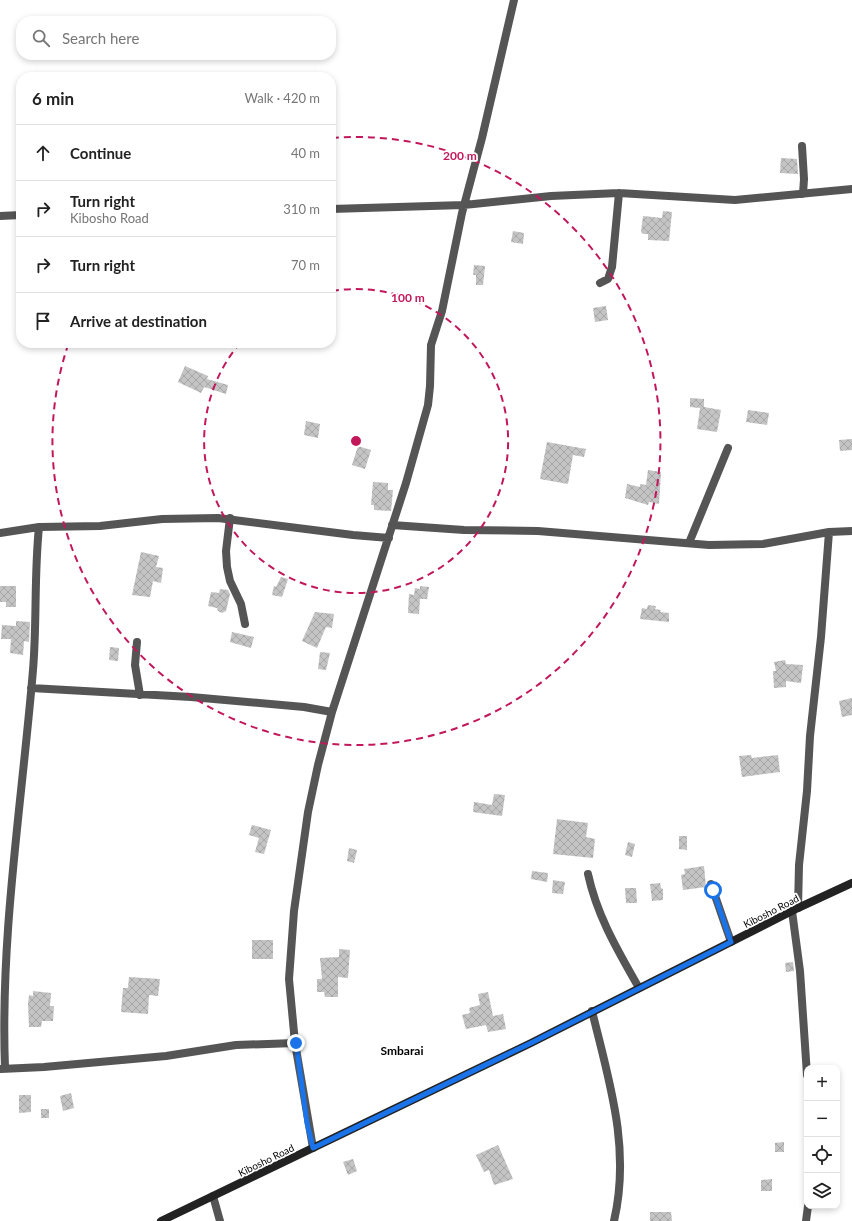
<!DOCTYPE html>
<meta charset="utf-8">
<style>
:root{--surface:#fff;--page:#f6f6f6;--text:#222;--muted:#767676;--line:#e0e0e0}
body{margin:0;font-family:Lato,sans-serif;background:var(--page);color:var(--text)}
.controls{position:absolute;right:12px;bottom:12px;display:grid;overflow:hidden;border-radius:8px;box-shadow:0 2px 6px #0003}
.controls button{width:36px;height:36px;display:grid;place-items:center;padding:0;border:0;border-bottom:1px solid var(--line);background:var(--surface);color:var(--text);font:20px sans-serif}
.stop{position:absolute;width:12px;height:12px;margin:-9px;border:3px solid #1a73e8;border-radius:50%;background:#fff}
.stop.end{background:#1a73e8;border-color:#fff;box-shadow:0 1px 4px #0008}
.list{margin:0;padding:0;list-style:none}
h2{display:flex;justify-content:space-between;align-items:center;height:52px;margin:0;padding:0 16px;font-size:17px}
h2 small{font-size:13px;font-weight:400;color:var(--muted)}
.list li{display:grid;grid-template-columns:26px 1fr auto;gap:12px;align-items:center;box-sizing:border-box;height:56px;padding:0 16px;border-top:1px solid var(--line)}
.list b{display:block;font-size:15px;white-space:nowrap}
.list p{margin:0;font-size:13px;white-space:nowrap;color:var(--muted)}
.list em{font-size:13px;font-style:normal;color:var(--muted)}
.icon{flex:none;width:22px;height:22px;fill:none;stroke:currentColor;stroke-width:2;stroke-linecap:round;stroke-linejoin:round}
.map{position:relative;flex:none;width:852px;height:1221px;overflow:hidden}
.search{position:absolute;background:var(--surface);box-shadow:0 2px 6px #0003;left:16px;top:16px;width:320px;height:44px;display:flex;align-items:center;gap:10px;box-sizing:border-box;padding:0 14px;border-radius:16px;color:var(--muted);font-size:15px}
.panel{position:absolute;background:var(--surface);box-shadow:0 2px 6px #0003;left:16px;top:72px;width:320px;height:276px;border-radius:16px}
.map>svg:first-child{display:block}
</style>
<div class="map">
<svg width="852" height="1221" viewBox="0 0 852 1221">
<defs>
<pattern id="building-cross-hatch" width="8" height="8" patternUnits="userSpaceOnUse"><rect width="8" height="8" fill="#c4c4c4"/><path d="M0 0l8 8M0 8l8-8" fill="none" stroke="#a7a7a7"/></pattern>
</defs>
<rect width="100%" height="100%" fill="#fff"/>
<path fill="url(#building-cross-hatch)" d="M781 158 797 159 798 174 780 173Z
M663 211 672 212 669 241 648 240V234H643L641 232 643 216 662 218Z
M513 231 524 233 523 244 511 242Z
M474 265 485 266 483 285H476V275H473Z
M606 306 608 320 595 322 593 308Z
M185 366 208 376 207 379 228 385 226 394 204 387 201 393 178 382Z
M690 398 704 399V407L721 410 717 432 697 429 700 408 690 407Z
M748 410 769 413 767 425 746 422Z
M306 421 320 424 318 438 304 435Z
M852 439V450L840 451 839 440Z
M547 442 586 449 584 457 573 455 568 484 540 479Z
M358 446 371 450 365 469 352 465Z
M648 470 661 472 659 504 649 502 648 505 625 498 627 484 640 487V484L646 485Z
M373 482 388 483V490H393L391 511 374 510V505H371Z
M141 552 159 556 156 567 163 568 161 583 153 581 150 597 132 595Z
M281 577 288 579 282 597 272 595 274 586 276 587Z
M0 586H16V607H6V602H0Z
M420 586 429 587 427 599H420L419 614 408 613 409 594 414 595 415 588 420 589Z
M220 589 228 590 230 594 226 611 222 613 218 611 217 608 208 606 211 592 219 593Z
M648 605 656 606 655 609 661 610 660 612 669 613V622L640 619 642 608 647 609Z
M315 612 334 614 332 628 326 627 317 648 302 641Z
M16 621 30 622 29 642 24 641 23 655 10 653 11 639H1L2 625 16 626Z
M232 632 254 637 251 648 230 642Z
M110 647 119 648 118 661 109 660Z
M320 652 330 653 326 670 318 669Z
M785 660 786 664 803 665 801 683 786 681V687L774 688 773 671H776L774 662Z
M852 698V715L842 717 839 701Z
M751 755 752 758 778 755 780 772 742 777 739 756Z
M494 794 505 795 502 816 473 812 474 802 492 805Z
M557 819 588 823 586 837 595 839 593 858 553 854Z
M252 825 271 830 264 854 255 852 259 838 249 835Z
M679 836H687V850L679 849Z
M628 842 635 844 632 857 625 855Z
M349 848 357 850 354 863 347 861Z
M704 866 706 887 683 890 681 875 685 874 684 869Z
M532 871 548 873 547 882 531 879Z
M553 880 565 882 563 894 552 893Z
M660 883 661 888 663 889V900L652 901 650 884Z
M625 888H636L637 903H626Z
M252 940H273V959H252Z
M339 949 350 950 348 978 338 977V997H325L324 992H317V979H322L320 958 339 957Z
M793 962 794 971 786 972 785 963Z
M129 977 160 979 158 996 149 995 148 1014 121 1012 123 988H128Z
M33 991 51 993 50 1006H54L53 1021H42L41 1027H29L28 1004 29 995 33 996Z
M488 992 493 1016 503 1014 506 1029 488 1032 486 1025 466 1029 462 1015 470 1013 469 1008 480 1005 478 994Z
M71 1093 74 1108 63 1111 60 1096Z
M19 1095H31V1112L19 1113Z
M41 1109H49V1118H41Z
M784 1142V1152H775V1143Z
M498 1145 513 1179 494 1185 489 1170 484 1172 476 1155Z
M353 1159 357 1171 348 1175 343 1162Z
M772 1179V1191H761V1180Z
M650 1212H671L672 1221H650Z"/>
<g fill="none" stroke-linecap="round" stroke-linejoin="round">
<path stroke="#555" stroke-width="8" d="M802 146 804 179 803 194
M331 209 464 205 551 196 619 193 735 200 852 189
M0 216 21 215
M600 283 608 279 612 267 619 193
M230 518 226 551 227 567 230 581 241 604 245 624
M392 525 464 530 538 531 709 545 763 544 829 532 852 531
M0 533 39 527 100 526 162 519 218 518 353 535 389 538
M689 543 728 448
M137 642 135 665 140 695
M31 688 191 697 304 707 332 712
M588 874C597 916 618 951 639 988
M711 884 731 942
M798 908 799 865 807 791 810 736 821 637 829 532
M792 911 800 971 807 1075
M592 1011C609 1081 631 1148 614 1221
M5 1068C0 935 22 802 33 670 37 622 34 575 39 527
M1 1069 44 1067 166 1056 236 1045 295 1043
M313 1148 295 1043 289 979 294 911 308 812 318 765 332 712 406 483 428 405 430 386 431 345 442 311 462 213 482 138 514 0
M213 1196 220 1221
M806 1221 808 1206"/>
<path stroke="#222" stroke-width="8" d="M161 1221 531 1043 798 908 852 883"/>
</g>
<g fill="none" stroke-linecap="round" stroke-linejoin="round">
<path stroke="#1a73e8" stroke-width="5" d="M296 1043 307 1123 313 1148 531 1043 731 942 713 890"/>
</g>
<g fill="none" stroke="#c2185b" stroke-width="2" stroke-dasharray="7 5">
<path d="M332 291A152 152 0 1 1 240 343"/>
<path d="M332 138A304 304 0 1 1 68 345"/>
</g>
<g text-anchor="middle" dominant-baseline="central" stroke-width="3.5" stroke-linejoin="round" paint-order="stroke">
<g font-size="10" fill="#000" stroke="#fff">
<text transform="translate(771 911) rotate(-27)">Kibosho Road</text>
<text transform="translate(266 1160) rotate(-26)">Kibosho Road</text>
</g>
<g font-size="12" font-weight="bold" fill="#000" stroke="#fff">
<text x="402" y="1050">Smbarai</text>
</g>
</g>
<circle cx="356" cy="441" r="6" fill="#c2185b" stroke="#fff" stroke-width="2"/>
<g font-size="12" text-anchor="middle" font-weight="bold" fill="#c2185b" stroke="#fff" stroke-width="3.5" stroke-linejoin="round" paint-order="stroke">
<text x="460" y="160">200 m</text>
<text x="408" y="302">100 m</text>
</g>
</svg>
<div class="controls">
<button>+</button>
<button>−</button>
<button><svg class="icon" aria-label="locate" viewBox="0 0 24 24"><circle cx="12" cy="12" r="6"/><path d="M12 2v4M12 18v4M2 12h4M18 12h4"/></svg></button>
<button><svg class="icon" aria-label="layers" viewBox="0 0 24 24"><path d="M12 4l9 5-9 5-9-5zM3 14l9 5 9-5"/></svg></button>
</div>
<div class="stop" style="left:713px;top:890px"></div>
<div class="stop end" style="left:296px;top:1043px"></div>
<div class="search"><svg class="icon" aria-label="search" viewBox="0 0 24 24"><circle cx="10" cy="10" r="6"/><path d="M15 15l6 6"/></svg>Search here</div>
<section class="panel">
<h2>6 min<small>Walk · 420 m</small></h2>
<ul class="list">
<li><svg class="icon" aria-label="ahead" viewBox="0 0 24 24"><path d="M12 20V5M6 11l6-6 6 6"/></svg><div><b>Continue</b></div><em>40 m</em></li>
<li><svg class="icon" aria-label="right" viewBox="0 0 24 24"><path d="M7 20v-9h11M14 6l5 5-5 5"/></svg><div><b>Turn right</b><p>Kibosho Road</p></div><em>310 m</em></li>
<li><svg class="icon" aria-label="right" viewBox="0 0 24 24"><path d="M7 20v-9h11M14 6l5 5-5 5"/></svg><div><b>Turn right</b></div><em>70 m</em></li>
<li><svg class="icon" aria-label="arrive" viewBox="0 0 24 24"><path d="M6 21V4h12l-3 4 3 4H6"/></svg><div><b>Arrive at destination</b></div></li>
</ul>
</section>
</div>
